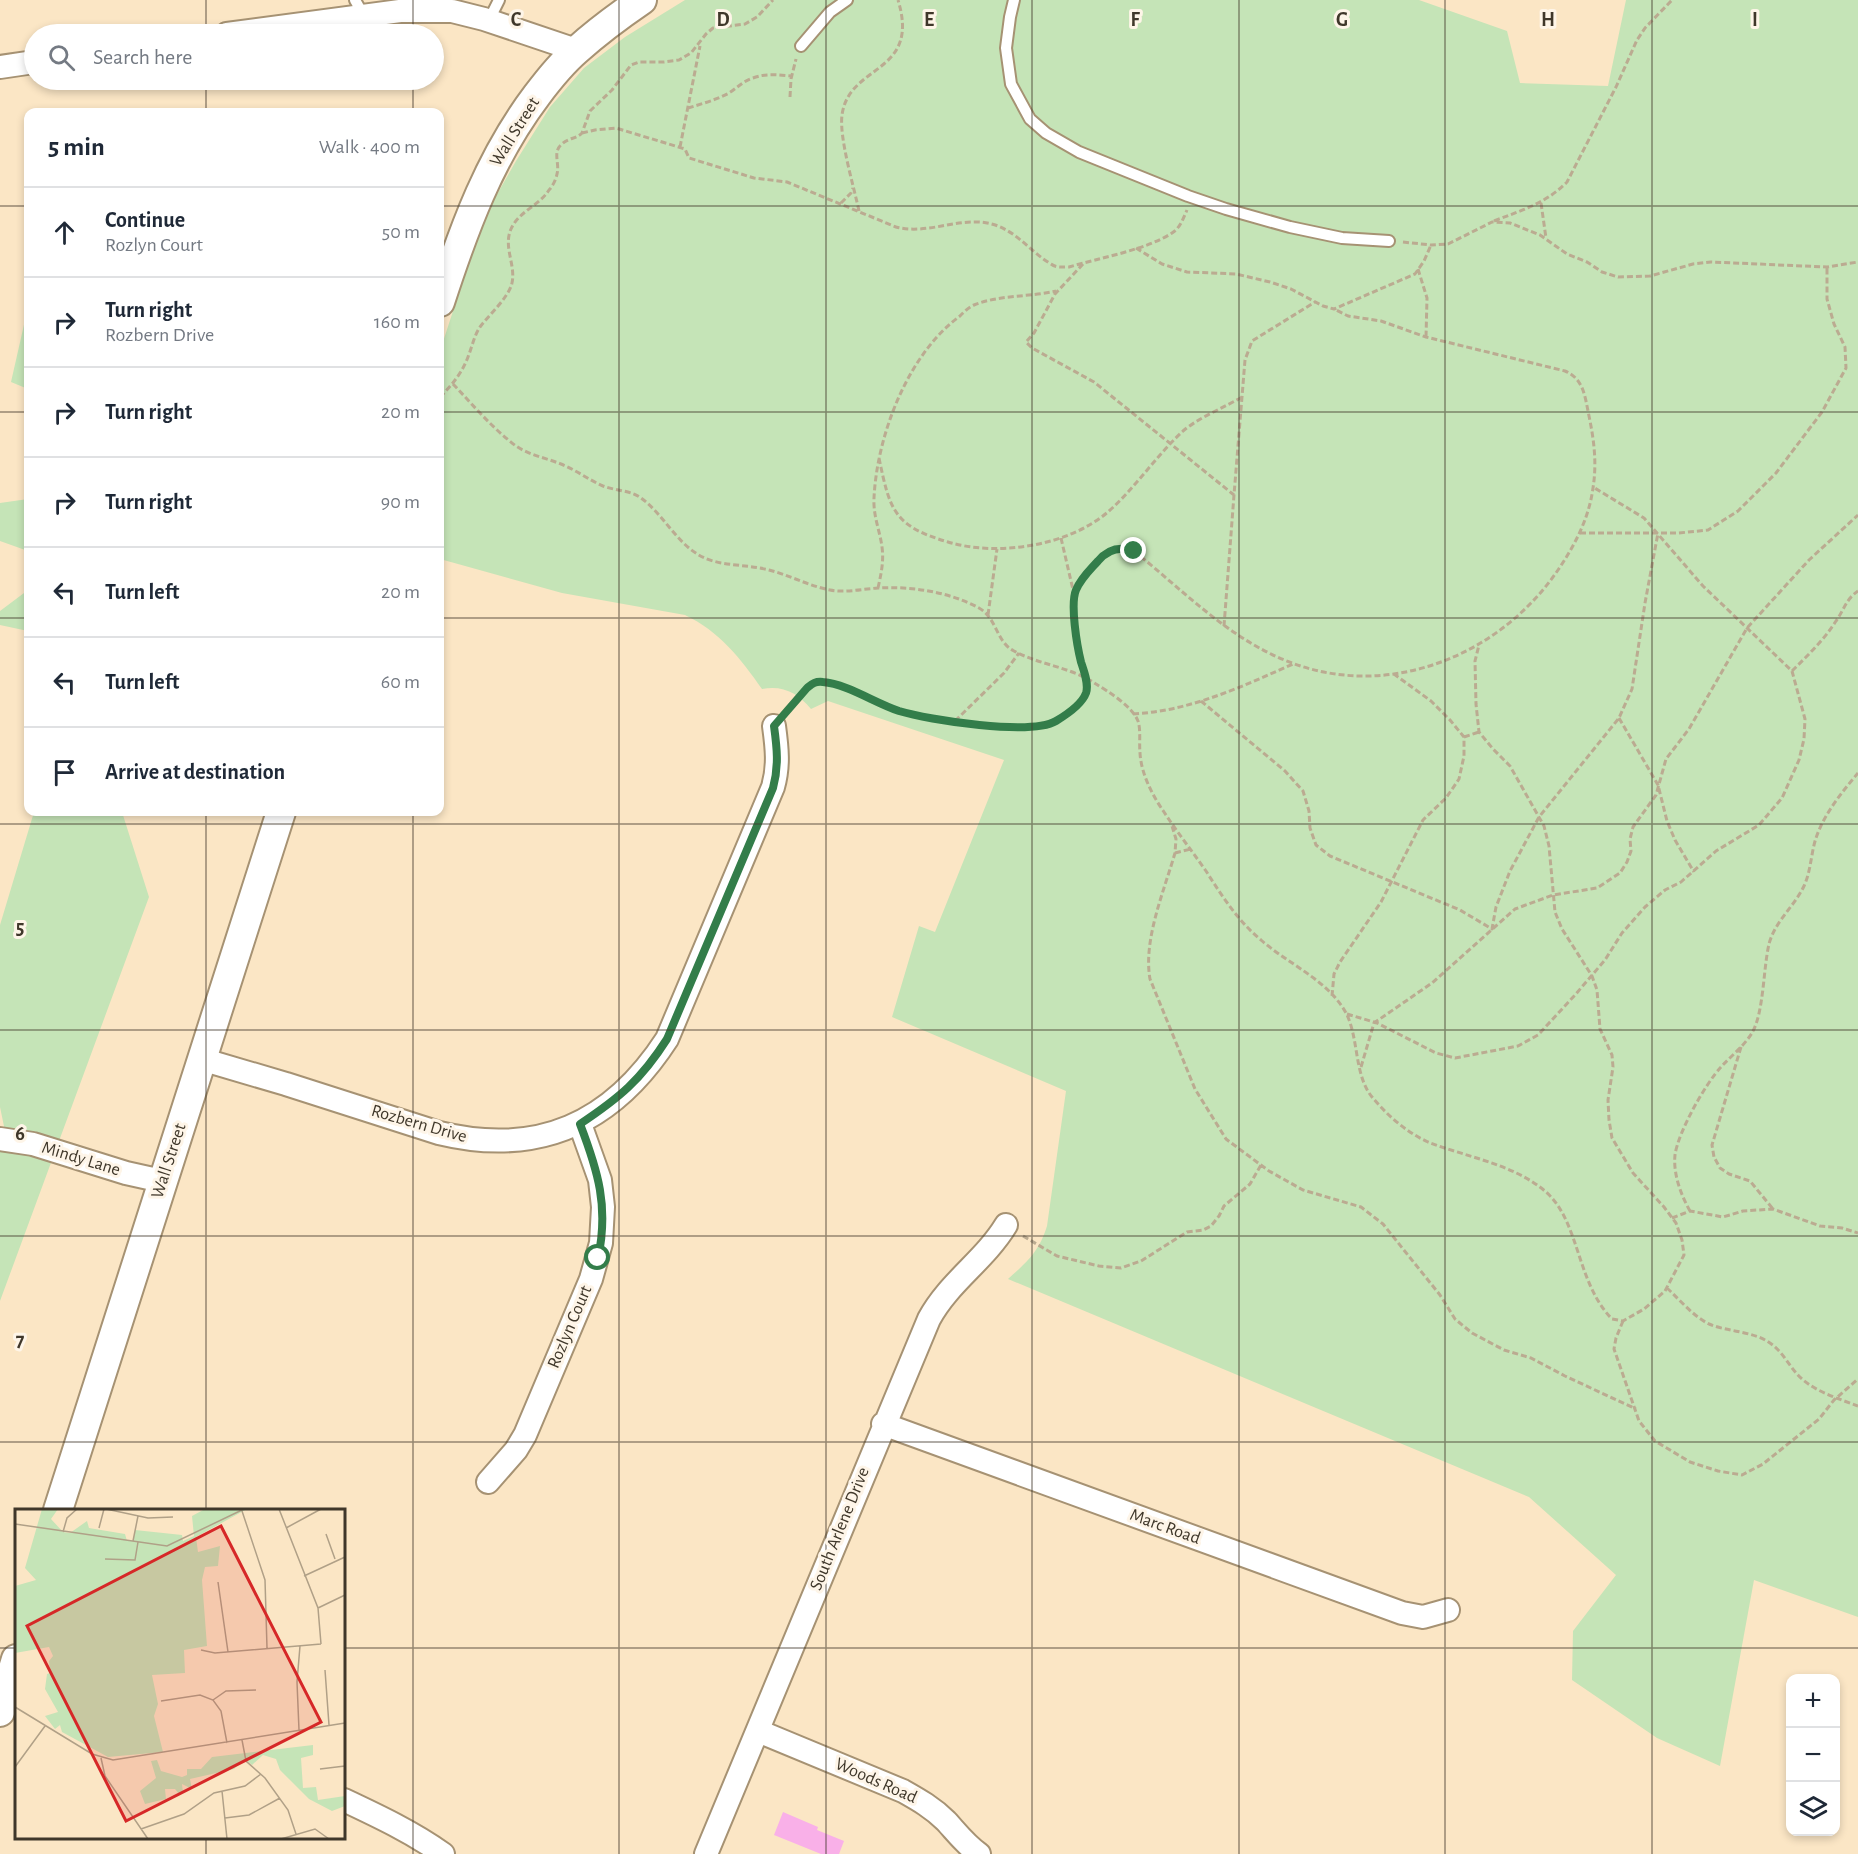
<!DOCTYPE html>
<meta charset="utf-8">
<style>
:root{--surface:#fff;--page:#f2f2f3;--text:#1f2937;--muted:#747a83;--line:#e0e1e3}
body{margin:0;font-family:"Alegreya Sans",sans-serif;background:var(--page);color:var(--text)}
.controls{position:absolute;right:18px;bottom:18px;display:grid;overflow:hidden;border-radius:12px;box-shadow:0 3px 9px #0003}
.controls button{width:54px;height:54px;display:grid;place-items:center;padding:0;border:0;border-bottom:2px solid var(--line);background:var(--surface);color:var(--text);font:30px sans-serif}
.stop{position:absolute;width:18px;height:18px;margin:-14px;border:4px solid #337d4a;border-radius:50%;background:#fff}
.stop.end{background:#337d4a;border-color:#fff;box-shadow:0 2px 6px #0008}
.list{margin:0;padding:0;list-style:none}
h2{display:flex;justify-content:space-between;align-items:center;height:78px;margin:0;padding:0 24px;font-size:26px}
h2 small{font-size:20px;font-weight:400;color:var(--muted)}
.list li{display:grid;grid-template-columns:39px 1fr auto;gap:18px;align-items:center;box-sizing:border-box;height:90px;padding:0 24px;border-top:2px solid var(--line)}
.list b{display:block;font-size:22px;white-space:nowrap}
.list p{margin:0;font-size:20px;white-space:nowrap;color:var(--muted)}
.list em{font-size:20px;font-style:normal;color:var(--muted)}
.icon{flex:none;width:33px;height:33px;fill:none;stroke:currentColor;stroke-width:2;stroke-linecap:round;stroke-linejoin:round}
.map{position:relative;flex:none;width:1858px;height:1854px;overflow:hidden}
.search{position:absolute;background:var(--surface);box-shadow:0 3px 9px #0003;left:24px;top:24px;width:420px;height:66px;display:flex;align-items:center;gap:15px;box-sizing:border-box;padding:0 21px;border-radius:33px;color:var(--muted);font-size:22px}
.panel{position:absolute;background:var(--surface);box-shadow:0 3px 9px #0003;left:24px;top:108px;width:420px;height:708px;border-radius:12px}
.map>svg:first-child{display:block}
</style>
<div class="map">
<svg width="1858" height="1854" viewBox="0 0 1858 1854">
<rect width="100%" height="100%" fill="#fbe6c5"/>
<path fill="#c5e4b7" d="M685 0H1419L1507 31 1520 83 1608 86 1626 0H1858V1617L1754 1580 1720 1766 1657 1738 1572 1680 1573 1631 1616 1575 1529 1497 1008 1279C1027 1262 1039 1252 1047 1226L1066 1091 892 1017 919 926 935 932 1004 760 828 701 811 709C798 693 783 685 762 689 741 659 719 631 685 615L562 593 440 559V351L483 219 516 161 550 107 584 68 625 37Z
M28 307V389L11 382Z
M28 499V551L0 541V503Z
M28 590V631L0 625V611Z
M34 812H122L149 897 0 1301V1139L6 1136 0 1107V925Z"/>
<path fill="#f9b0e8" d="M783 1812 818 1827 817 1830 844 1841 839 1854H821L774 1835Z"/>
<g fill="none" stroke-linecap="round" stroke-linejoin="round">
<defs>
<path id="service" d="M355 0 364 16
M1014 0 1010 17 1006 48 1011 84 1030 119 1046 133 1079 152 1188 196 1226 209 1290 227 1342 238 1389 241
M489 20 499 0
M801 46 830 12 847 0"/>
<path id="minor" d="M227 34 400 11H452L484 19 576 50
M0 67 34 62
M201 1059 286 1084 439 1133C538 1157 612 1124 667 1039L773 787C779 766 777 748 774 726
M0 1139 33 1144 126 1173 162 1181
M883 1424 1402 1613 1423 1617 1448 1610
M488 1482 516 1450 525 1435 591 1279 601 1243 603 1207 600 1180 580 1124
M758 1731 903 1791C919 1800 933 1808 946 1821 957 1833 966 1845 979 1854
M344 1800C378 1816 412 1832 443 1854
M706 1854 929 1319C949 1282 984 1261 1006 1225"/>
<path id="tertiary" d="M440 302C464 228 490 157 537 95 549 79 562 63 577 50 597 32 620 15 642 0
M58 1510 281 812
M0 1712 16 1659"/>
</defs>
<use href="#service" stroke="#a69273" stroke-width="14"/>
<use href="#minor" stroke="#a69273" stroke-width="26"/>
<use href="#tertiary" stroke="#a69273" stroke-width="32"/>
<path stroke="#bbab91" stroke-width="3" stroke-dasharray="6 3" stroke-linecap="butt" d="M790 97 791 79 796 59
M688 108C701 104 716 100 729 93 737 88 743 81 753 78 766 73 778 75 791 76
M582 133 595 130 616 128 685 149 689 158 754 178 787 182 896 227C930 236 965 213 998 226 1020 235 1032 253 1051 264 1056 268 1062 267 1069 267 1099 258 1146 250 1172 233 1180 228 1183 219 1187 210
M680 147 700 46
M841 203 851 193 853 188
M1541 203 1546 238
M859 211C854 187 839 138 842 115 849 63 921 75 898 0
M1494 221C1522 210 1545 204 1567 182L1616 87 1637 40 1645 28 1672 0
M1403 242 1431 245 1448 244 1492 222 1510 223 1540 235 1567 254 1587 262 1602 272 1618 277 1650 276 1693 264 1711 262 1827 267 1858 262
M1136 248 1162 264 1187 272 1236 274 1270 282 1291 289 1323 306 1334 309 1415 274 1424 261 1431 245
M1083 264 1055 294 1034 333 1026 342 1032 348 1094 382 1234 495 1245 360 1252 341 1315 302
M1418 269 1427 298 1426 337
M453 384C473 405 492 428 516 446 529 455 546 458 561 464 576 470 589 480 603 486 616 491 630 490 641 498 667 517 680 552 713 561 731 566 750 565 769 570 789 575 809 586 830 590 846 593 862 589 878 588 911 586 950 592 979 608 997 618 996 642 1014 651 1040 665 1071 667 1096 684 1109 692 1132 706 1138 721 1141 730 1139 743 1140 753 1141 773 1152 795 1164 812 1177 832 1192 851 1206 871 1222 896 1238 921 1261 940 1288 964 1328 980 1346 1013 1359 1038 1354 1075 1372 1097 1387 1115 1406 1132 1428 1142 1466 1157 1514 1164 1546 1192 1580 1222 1576 1282 1612 1319L1623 1321 1644 1309 1665 1291 1684 1255 1682 1240 1676 1223 1664 1207 1633 1173 1612 1138 1609 1120 1608 1100 1613 1067 1612 1055 1600 1029 1597 990 1592 976 1562 929 1555 912 1549 846 1544 826 1510 766 1493 749 1479 732 1476 704 1475 661 1479 645
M440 397C452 385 462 373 468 357 472 347 474 336 480 327 489 315 509 297 512 283 516 265 503 247 511 229 519 211 539 206 549 190 553 186 556 179 557 174 560 163 552 152 562 144 568 138 576 139 582 133L590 111 612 90 631 65 639 62H664L679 60 691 53 706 34 713 28 745 24 757 17 773 0
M879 458C890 511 894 526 948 542 998 557 1069 546 1109 511 1136 487 1156 456 1183 431 1198 418 1225 407 1242 397
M1580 533H1679L1708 530 1738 511 1776 473 1822 412 1846 368 1845 347 1834 324 1827 299V267
M1061 538 1074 594
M878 588C881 574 884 562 882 547 880 531 873 516 874 498 877 435 908 354 960 316 964 312 969 307 974 305 998 295 1030 297 1056 291
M988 615 997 549
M1224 626 1234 495
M1792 671C1808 655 1824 640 1836 621 1844 610 1846 599 1858 591
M1201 701 1285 771 1303 791 1309 811 1310 828 1316 845 1330 856 1460 910 1492 929 1496 907 1510 871 1539 817 1619 718 1632 689 1645 603 1658 533
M786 712C793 704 803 687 814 683 828 677 882 705 899 711 929 720 1020 733 1048 724 1061 719 1081 706 1086 693 1089 684 1084 671 1081 662 1077 646 1070 604 1076 590 1081 578 1090 570 1098 561 1108 549 1120 546 1134 551 1185 592 1230 640 1292 663 1391 700 1500 655 1558 570 1575 545 1589 518 1593 488 1597 463 1594 440 1589 416 1585 397 1584 379 1565 371L1426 337 1381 321 1348 316 1334 309
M1133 714C1190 711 1241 687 1293 664
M1619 718 1658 785 1667 821 1675 840 1694 872
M955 721 1004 673 1019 653
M1464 737 1479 732
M1172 826 1176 839 1175 853C1164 891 1143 940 1150 979L1195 1089 1226 1139 1269 1171 1303 1190 1361 1207 1383 1224 1440 1295 1455 1319 1472 1333 1504 1350 1531 1358 1565 1376 1636 1409
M1175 853 1191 849
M1332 996 1334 974 1340 962 1381 902 1423 820 1446 798 1459 779 1464 756V737L1450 720 1431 701 1394 674
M1347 1014 1377 1023 1436 1053 1455 1058 1518 1046 1538 1035 1575 995 1605 960 1622 933 1645 907 1665 890 1681 882 1716 851 1759 825 1782 798 1799 760 1804 739 1805 719 1792 671 1703 586 1644 518 1593 487
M1741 1047 1712 1145 1714 1157 1720 1168 1729 1174 1750 1181 1773 1209
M1361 1067 1374 1023 1432 983 1515 909 1553 895 1597 888 1620 873 1627 862 1631 851 1630 839 1633 827 1656 795 1666 759 1689 729 1747 628 1809 560 1858 515
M1690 1211C1681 1195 1673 1174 1675 1155 1678 1132 1706 1083 1721 1067 1731 1056 1744 1046 1752 1033 1764 1012 1763 970 1769 944 1775 921 1794 907 1804 886 1811 871 1811 853 1816 838 1824 814 1842 792 1858 773
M1672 1218 1690 1211 1723 1217 1743 1211 1773 1209 1820 1226 1842 1228 1858 1233
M1023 1236 1057 1256 1099 1266 1121 1268 1141 1261 1187 1232 1203 1230 1211 1226 1219 1216 1224 1206 1250 1184 1261 1165
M1667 1288C1680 1300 1693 1316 1709 1324 1728 1332 1753 1331 1770 1343 1782 1351 1788 1364 1797 1374 1812 1391 1837 1398 1858 1406
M1623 1321 1616 1338 1614 1349 1639 1421 1655 1441 1690 1462 1718 1471 1742 1475 1763 1464 1819 1419 1834 1400 1858 1379"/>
<use href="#service" stroke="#fff" stroke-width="10"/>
<use href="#minor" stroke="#fff" stroke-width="22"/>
<use href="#tertiary" stroke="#fff" stroke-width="28"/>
</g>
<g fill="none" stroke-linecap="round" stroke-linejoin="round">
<path stroke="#337d4a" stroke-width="8" d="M598 1258C609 1207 598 1171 580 1124 619 1098 641 1080 667 1039L773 788C779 766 777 748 774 726L807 688C812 684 815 681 823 682 847 684 875 703 899 711 929 720 1031 736 1056 721 1066 715 1082 704 1086 693 1089 684 1084 671 1081 662 1077 646 1070 604 1076 590 1081 578 1090 570 1098 561 1108 549 1120 546 1134 551"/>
</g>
<path fill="none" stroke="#3f372a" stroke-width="1.5" stroke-opacity="0.55" d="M206 0V34M413 0V34M619 0V1854M826 0V1854M1032 0V1854M1239 0V1854M1445 0V1854M1652 0V1854M206 80V112M413 80V112M0 206H28M440 206H1858M0 412H28M440 412H1858M0 618H28M440 618H1858M206 812V1510M413 812V1854M0 824H1858M0 1030H1858M0 1236H1858M0 1442H1858M0 1648H16M344 1648H1858M206 1838V1854"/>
<g text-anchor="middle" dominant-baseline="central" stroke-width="6" stroke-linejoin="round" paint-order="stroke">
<g font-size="18" fill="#3f372a" stroke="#fef5e8">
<text transform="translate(515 132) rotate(-58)">Wall Street</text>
<text transform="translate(419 1124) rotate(16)">Rozbern Drive</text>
<text transform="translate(81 1159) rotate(17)">Mindy Lane</text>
<text transform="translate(169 1161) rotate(-72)">Wall Street</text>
<text transform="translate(570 1327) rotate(-67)">Rozlyn Court</text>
<text transform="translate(1165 1527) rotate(20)">Marc Road</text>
<text transform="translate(840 1529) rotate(-68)">South Arlene Drive</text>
<text transform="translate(876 1781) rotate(24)">Woods Road</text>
</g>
</g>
<g transform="translate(15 1509)">
<rect width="330" height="330" fill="#fbe6c5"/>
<path d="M27 0H43L36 10 48 23 55 24 72 12 74 19 110 25 112 32H118L120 21 167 26 168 32 179 27 177 7 190 0H232L181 28 183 43 205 37 203 57 190 58 187 71 192 137 169 141 170 164 137 166 143 195 139 207 148 243 93 248 47 223 45 216 40 220 30 207 43 203 30 180 32 165 35 164 34 152 38 147 34 138 0 144V77L21 71 10 59ZM298 236V246L286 249 288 279 301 278 303 291 330 287V297L317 302 294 290 265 261 261 250 248 246 237 256 230 250 219 260 175 270 177 280 167 275 168 284 164 285 160 280H150L151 290 130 295 125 282 141 269 136 252 142 251 146 262 167 268 172 266V260H186L197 248Z" fill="#c5e4b7"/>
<path fill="none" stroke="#b0a087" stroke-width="1.5" d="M91 0 133 9 158 8M264 0 303 99 306 135M227 2 250 71 252 139M0 15 152 37 229 0M84 19 89 0M271 19 306 0M48 23 52 9 62 0M311 25 320 50M118 32 123 7M90 50 120 51 123 33M289 67 330 48M203 73 213 143M303 99 330 86M186 141 200 144 306 135M310 161 314 216M198 191 211 182 241 181M146 192 185 186 198 191 206 202 212 234M0 198 77 245 98 251 330 214M284 221 282 173 285 137M227 231 231 252 250 269 273 301 281 325M86 249 90 267 133 330M0 258 30 217M305 260 330 257M207 282 212 330M210 309 234 306 265 289M126 320 169 305 199 284 230 277 246 265M266 330 300 320 314 330"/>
<path fill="#d62828" fill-opacity="0.15" stroke="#d62828" stroke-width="3" d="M206 17 306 213 111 312 12 117Z"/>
<rect width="330" height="330" fill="none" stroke="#3f372a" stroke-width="3"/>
</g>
<g font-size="20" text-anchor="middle" font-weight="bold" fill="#3f372a" stroke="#fef5e8" stroke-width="6" stroke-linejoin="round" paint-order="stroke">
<text x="516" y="26">C</text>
<text x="723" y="26">D</text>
<text x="929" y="26">E</text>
<text x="1135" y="26">F</text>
<text x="1342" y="26">G</text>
<text x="1548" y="26">H</text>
<text x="1755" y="26">I</text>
<text x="20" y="934">5</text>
<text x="20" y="1140">6</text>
<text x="20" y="1346">7</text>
</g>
</svg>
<div class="controls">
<button>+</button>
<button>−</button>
<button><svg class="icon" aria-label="layers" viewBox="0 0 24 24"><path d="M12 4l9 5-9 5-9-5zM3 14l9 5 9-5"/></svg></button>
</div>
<div class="stop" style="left:598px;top:1258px"></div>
<div class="stop end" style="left:1134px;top:551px"></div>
<div class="search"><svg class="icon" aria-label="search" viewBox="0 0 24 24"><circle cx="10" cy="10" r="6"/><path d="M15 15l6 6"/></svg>Search here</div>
<section class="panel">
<h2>5 min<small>Walk · 400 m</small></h2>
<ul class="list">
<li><svg class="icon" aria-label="ahead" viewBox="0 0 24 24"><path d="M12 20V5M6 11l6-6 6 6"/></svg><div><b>Continue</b><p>Rozlyn Court</p></div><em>50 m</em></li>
<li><svg class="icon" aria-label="right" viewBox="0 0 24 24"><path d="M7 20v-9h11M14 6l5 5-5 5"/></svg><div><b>Turn right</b><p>Rozbern Drive</p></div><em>160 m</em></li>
<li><svg class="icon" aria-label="right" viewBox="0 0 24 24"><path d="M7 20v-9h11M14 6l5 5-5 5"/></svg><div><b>Turn right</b></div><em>20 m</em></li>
<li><svg class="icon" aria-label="right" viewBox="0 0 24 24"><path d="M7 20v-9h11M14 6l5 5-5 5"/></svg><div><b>Turn right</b></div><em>90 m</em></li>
<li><svg class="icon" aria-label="left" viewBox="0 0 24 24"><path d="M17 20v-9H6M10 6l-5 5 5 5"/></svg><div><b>Turn left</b></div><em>20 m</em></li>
<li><svg class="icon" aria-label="left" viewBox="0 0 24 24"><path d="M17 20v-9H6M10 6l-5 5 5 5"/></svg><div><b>Turn left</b></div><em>60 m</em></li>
<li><svg class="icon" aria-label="arrive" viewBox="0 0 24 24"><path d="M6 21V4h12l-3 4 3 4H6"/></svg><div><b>Arrive at destination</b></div></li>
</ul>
</section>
</div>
